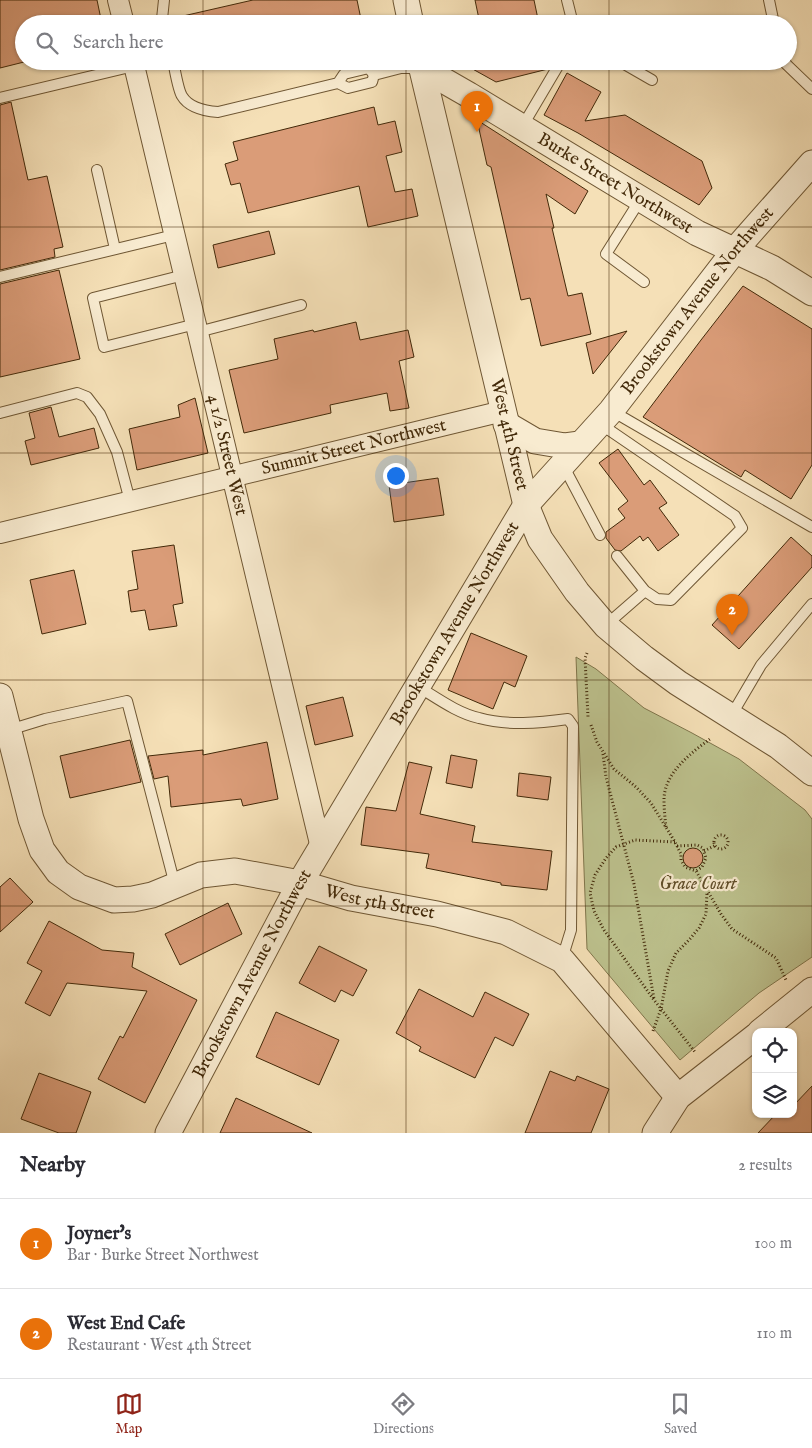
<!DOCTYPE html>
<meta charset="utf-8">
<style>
:root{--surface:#fff;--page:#f7f7f7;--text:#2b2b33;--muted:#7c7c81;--line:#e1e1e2;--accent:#8f2418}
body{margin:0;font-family:"IM FELL English",serif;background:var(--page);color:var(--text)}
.controls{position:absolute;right:15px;bottom:15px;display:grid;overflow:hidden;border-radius:10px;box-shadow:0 1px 4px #0004}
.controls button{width:45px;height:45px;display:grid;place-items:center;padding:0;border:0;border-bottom:1px solid var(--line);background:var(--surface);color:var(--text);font:25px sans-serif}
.you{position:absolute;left:395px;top:475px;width:18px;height:18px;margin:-12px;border:4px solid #fff;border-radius:50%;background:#1a73e8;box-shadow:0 0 0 8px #1a73e833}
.badge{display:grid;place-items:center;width:32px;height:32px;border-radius:50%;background:var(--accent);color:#fff;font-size:16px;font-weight:700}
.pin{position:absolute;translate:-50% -41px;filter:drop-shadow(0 1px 2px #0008)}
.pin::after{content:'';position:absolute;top:26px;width:18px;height:15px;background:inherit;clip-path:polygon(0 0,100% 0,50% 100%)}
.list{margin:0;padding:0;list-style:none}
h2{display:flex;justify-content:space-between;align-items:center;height:65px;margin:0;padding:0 20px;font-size:21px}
h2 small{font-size:16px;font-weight:400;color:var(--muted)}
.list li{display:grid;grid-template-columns:32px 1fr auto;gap:15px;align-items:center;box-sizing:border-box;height:90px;padding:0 20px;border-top:1px solid var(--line)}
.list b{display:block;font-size:19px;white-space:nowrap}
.list p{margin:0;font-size:16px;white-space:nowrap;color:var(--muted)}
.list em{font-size:16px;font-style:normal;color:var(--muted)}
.icon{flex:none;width:28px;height:28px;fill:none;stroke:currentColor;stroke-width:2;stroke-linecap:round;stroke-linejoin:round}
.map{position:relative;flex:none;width:812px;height:1133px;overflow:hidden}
.search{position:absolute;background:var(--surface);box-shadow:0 1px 4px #0004;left:15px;right:15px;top:15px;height:55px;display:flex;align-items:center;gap:12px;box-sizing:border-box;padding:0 18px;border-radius:28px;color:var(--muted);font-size:19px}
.sheet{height:245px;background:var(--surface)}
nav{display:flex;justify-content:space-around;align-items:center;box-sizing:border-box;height:70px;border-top:1px solid var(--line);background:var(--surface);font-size:14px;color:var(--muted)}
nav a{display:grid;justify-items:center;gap:2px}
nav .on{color:var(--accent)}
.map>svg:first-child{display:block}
</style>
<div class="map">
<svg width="812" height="1133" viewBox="0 0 812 1133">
<rect width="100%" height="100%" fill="#f5e0b7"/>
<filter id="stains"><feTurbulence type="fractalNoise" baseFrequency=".004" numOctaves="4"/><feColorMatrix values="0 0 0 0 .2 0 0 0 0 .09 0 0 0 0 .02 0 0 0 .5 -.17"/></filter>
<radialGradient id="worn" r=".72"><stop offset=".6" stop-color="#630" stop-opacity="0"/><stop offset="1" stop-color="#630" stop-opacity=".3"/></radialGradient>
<path fill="#bdc28e" stroke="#80764c" d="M576 657 596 669 644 708 692 733 739 759 805 810 812 819V957L759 993 680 1060 587 949Z"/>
<path fill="#da9c78" stroke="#422909" d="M0 0H97L102 24H24V62L0 68Z
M253 0H357L362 24H184L183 16Z
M475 0H534L539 24H480Z
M492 61H552V63L548 69 496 82 469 67Z
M567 73 601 92 585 121 625 115 702 161 712 188 699 205 578 133 544 115Z
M11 102 28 180 47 176 63 247 54 249 55 257 0 270V105Z
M374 107 378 125 395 121 402 152 386 156 395 192 412 189 418 216 368 227 359 186 248 213 240 183 231 185 225 164 238 160 233 142Z
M477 120 588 191 575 214 546 194 554 228H552L568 296 582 293 591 334 541 346 530 298 521 300 491 167 487 165Z
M269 231 275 254 218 268 213 245Z
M59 270 80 359 0 377V284Z
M743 286 812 329V465L791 499 745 470 741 477 643 417 701 340Z
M356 322 360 340 408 330 414 357 399 361 409 408 390 411 387 393 330 405 331 413 244 433 229 370 278 359 274 339 313 330 314 332Z
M627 331 593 374 586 343Z
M195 398 208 453 137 470 129 429 180 417 178 405Z
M51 407 59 437 94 428 99 448 31 465 25 441 35 438 29 413Z
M618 449 644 485 650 480 667 503 659 508 679 535 658 551 648 537 643 541 640 536 621 551 615 550 606 538V532L625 518 618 509 628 501 599 463Z
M438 478 444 515 394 522 389 485Z
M791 537 812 556V567L739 649 712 625Z
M174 545 183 603 173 605 177 626 149 630 145 610 131 612 128 591 138 589 132 551Z
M74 570 86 624 42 634 30 580Z
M471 633 527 656 515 687 504 682 493 709 448 690Z
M343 697 353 736 315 745 306 706Z
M130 740 141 782 70 798 60 756Z
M267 742 278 799 243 806 241 799 171 807 168 776 154 779 148 756 203 750V755Z
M451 755 477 760 472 788 446 783Z
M409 762 432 767 420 814 475 826 472 842 552 851 547 890 501 885V883L426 868 429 854 361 845 366 807 396 811Z
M519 773 551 777 548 800 517 796Z
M683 858a10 10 0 1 1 20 0a10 10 0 1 1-20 0Z
M10 878 33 902 0 932V887Z
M228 903 242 934 180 965 165 934Z
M49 921 102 950 134 953 132 967 197 1000 145 1103 98 1079 120 1036 123 1038 147 991 67 983 50 1016 25 1003 42 971 27 963Z
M319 946 367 970 353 996 341 990 335 1002 299 983Z
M419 989 473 1017 485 992 529 1014 513 1046 495 1037 475 1078 419 1051 421 1047 396 1033Z
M276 1012 339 1040 319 1085 256 1057Z
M550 1071 575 1081 577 1076 609 1089 591 1133H525Z
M39 1073 91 1092 76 1133H59L21 1119Z
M812 1086V1133H758L776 1114H793V1106Z
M236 1098 312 1133H220Z"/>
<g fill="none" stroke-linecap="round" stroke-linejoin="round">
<defs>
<path id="service" d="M567 0 573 24
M769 0 774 24
M163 24 162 19 164 0
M173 61C175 70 178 90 182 96 189 108 205 111 218 112L338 83
M619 61 652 80
M785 61 786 64 812 89
M374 75 369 68 344 74 338 83 348 88 372 82 374 75 401 68H421
M0 98 134 66
M522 127 561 61
M97 170 115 249
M640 200 606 254 644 282
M184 275 93 298 104 347 196 324
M0 277 174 235
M198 332 301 305
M612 411 812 527
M0 413 77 393 87 397 100 414 117 452 130 501
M599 423 735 516 742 528 671 600 657 599 645 591 606 625
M563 465 600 535
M617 556 645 591
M417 686C437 698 457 713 479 718 508 726 539 723 568 719L573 726 571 930 562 959
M731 716 761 665 812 604
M9 730 45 719 127 701 175 885"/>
<g id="minor">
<path d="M118 0 124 24"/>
<path id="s1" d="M133 61 321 848"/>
<path id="s2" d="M0 533 503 411"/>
</g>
<g id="tertiary">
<path d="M406 0 411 24"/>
<path id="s3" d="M420 61 526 505 540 539 577 592 606 626 644 658 678 683 778 746 812 773"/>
<path id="s4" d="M422 68 469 95 697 233 772 268 812 293"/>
<path d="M506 424 535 441 565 446 580 444"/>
<path id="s5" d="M0 696 31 819 42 850 58 872 79 887 114 900 133 899 152 895 201 875 235 871 300 883 351 898 437 914 506 932 562 960 678 1097"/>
<path d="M760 1032 812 990"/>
<path id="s6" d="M168 1133 300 883 526 505 611 411 735 250 812 163"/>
<path d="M655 1133 678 1097 756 1036"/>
</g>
</defs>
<use href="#service" stroke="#6f5734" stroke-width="12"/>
<use href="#minor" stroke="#6f5734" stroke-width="22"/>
<use href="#tertiary" stroke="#6f5734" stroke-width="27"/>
<path stroke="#422909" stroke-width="3" stroke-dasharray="1 2.5" stroke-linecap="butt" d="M587 653 585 658 588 717
M591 725 597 742 614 769 636 787 651 803 675 842 681 854V860L685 867 696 871 721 914 732 929 776 958 786 980
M603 754 606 777 634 884 654 999
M666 827C665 818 664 809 664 800 664 773 691 753 710 739
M714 842a7 7 0 1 1 14 0a7 7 0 1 1-14 0Z
M675 842 635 840 616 847 606 858 595 875 590 893 594 911 604 930 654 1000 695 1052
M677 846 697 845 703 848 706 858 702 867 696 871
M704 851 716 845
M653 1031 661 1009 668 971 676 953 689 940 699 928 706 914 707 892"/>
<use href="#service" stroke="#f8ebd0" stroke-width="10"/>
<use href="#minor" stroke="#f8ebd0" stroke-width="20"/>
<use href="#tertiary" stroke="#f8ebd0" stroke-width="25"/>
</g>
<path fill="none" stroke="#422909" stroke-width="1" stroke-opacity="0.55" d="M203 0V24M406 0V24M609 0V24M203 61V1133M406 61V1133M609 61V1133M0 227H812M0 453H812M0 680H812M0 906H812"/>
<g text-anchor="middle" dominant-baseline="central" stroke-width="4.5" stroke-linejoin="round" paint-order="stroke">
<g font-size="18" fill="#422909" stroke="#f8ebd0">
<text stroke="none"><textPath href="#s4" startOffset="225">Burke Street Northwest</textPath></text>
<text stroke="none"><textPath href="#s6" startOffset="990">Brookstown Avenue Northwest</textPath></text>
<text stroke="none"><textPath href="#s3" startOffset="384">West 4th Street</textPath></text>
<text stroke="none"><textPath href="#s2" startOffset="364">Summit Street Northwest</textPath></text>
<text stroke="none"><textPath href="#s1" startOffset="405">4 1/2 Street West</textPath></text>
<text stroke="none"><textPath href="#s6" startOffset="585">Brookstown Avenue Northwest</textPath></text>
<text stroke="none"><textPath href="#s5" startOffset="524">West 5th Street</textPath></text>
<text stroke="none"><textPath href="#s6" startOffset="180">Brookstown Avenue Northwest</textPath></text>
</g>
<g font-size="18" font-style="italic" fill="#614f2a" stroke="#f8ebd0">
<text x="698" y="884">Grace Court</text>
</g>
</g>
<rect width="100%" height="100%" filter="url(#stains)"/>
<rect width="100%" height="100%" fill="url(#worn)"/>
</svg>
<div class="controls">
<button><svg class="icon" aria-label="locate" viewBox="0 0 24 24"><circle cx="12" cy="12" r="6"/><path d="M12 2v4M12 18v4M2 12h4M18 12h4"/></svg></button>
<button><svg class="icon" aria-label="layers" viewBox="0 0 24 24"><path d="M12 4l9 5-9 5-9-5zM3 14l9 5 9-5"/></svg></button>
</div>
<div class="you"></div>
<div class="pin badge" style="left:477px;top:132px;background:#e8710a">1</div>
<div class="pin badge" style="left:732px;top:635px;background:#e8710a">2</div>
<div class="search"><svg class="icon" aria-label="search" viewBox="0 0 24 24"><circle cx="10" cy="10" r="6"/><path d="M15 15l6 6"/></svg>Search here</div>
</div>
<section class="sheet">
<h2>Nearby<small>2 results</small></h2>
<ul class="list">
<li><span class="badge" style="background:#e8710a">1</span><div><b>Joyner's</b><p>Bar · Burke Street Northwest</p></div><em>100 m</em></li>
<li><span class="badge" style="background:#e8710a">2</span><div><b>West End Cafe</b><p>Restaurant · West 4th Street</p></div><em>110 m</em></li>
</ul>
</section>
<nav>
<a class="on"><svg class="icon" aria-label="map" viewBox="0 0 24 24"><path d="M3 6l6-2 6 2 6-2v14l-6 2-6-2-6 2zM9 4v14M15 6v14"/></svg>Map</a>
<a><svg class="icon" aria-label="directions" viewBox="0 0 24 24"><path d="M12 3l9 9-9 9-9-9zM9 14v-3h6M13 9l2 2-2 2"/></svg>Directions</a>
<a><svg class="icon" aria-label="saved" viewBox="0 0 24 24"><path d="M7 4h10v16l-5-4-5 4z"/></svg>Saved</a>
</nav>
